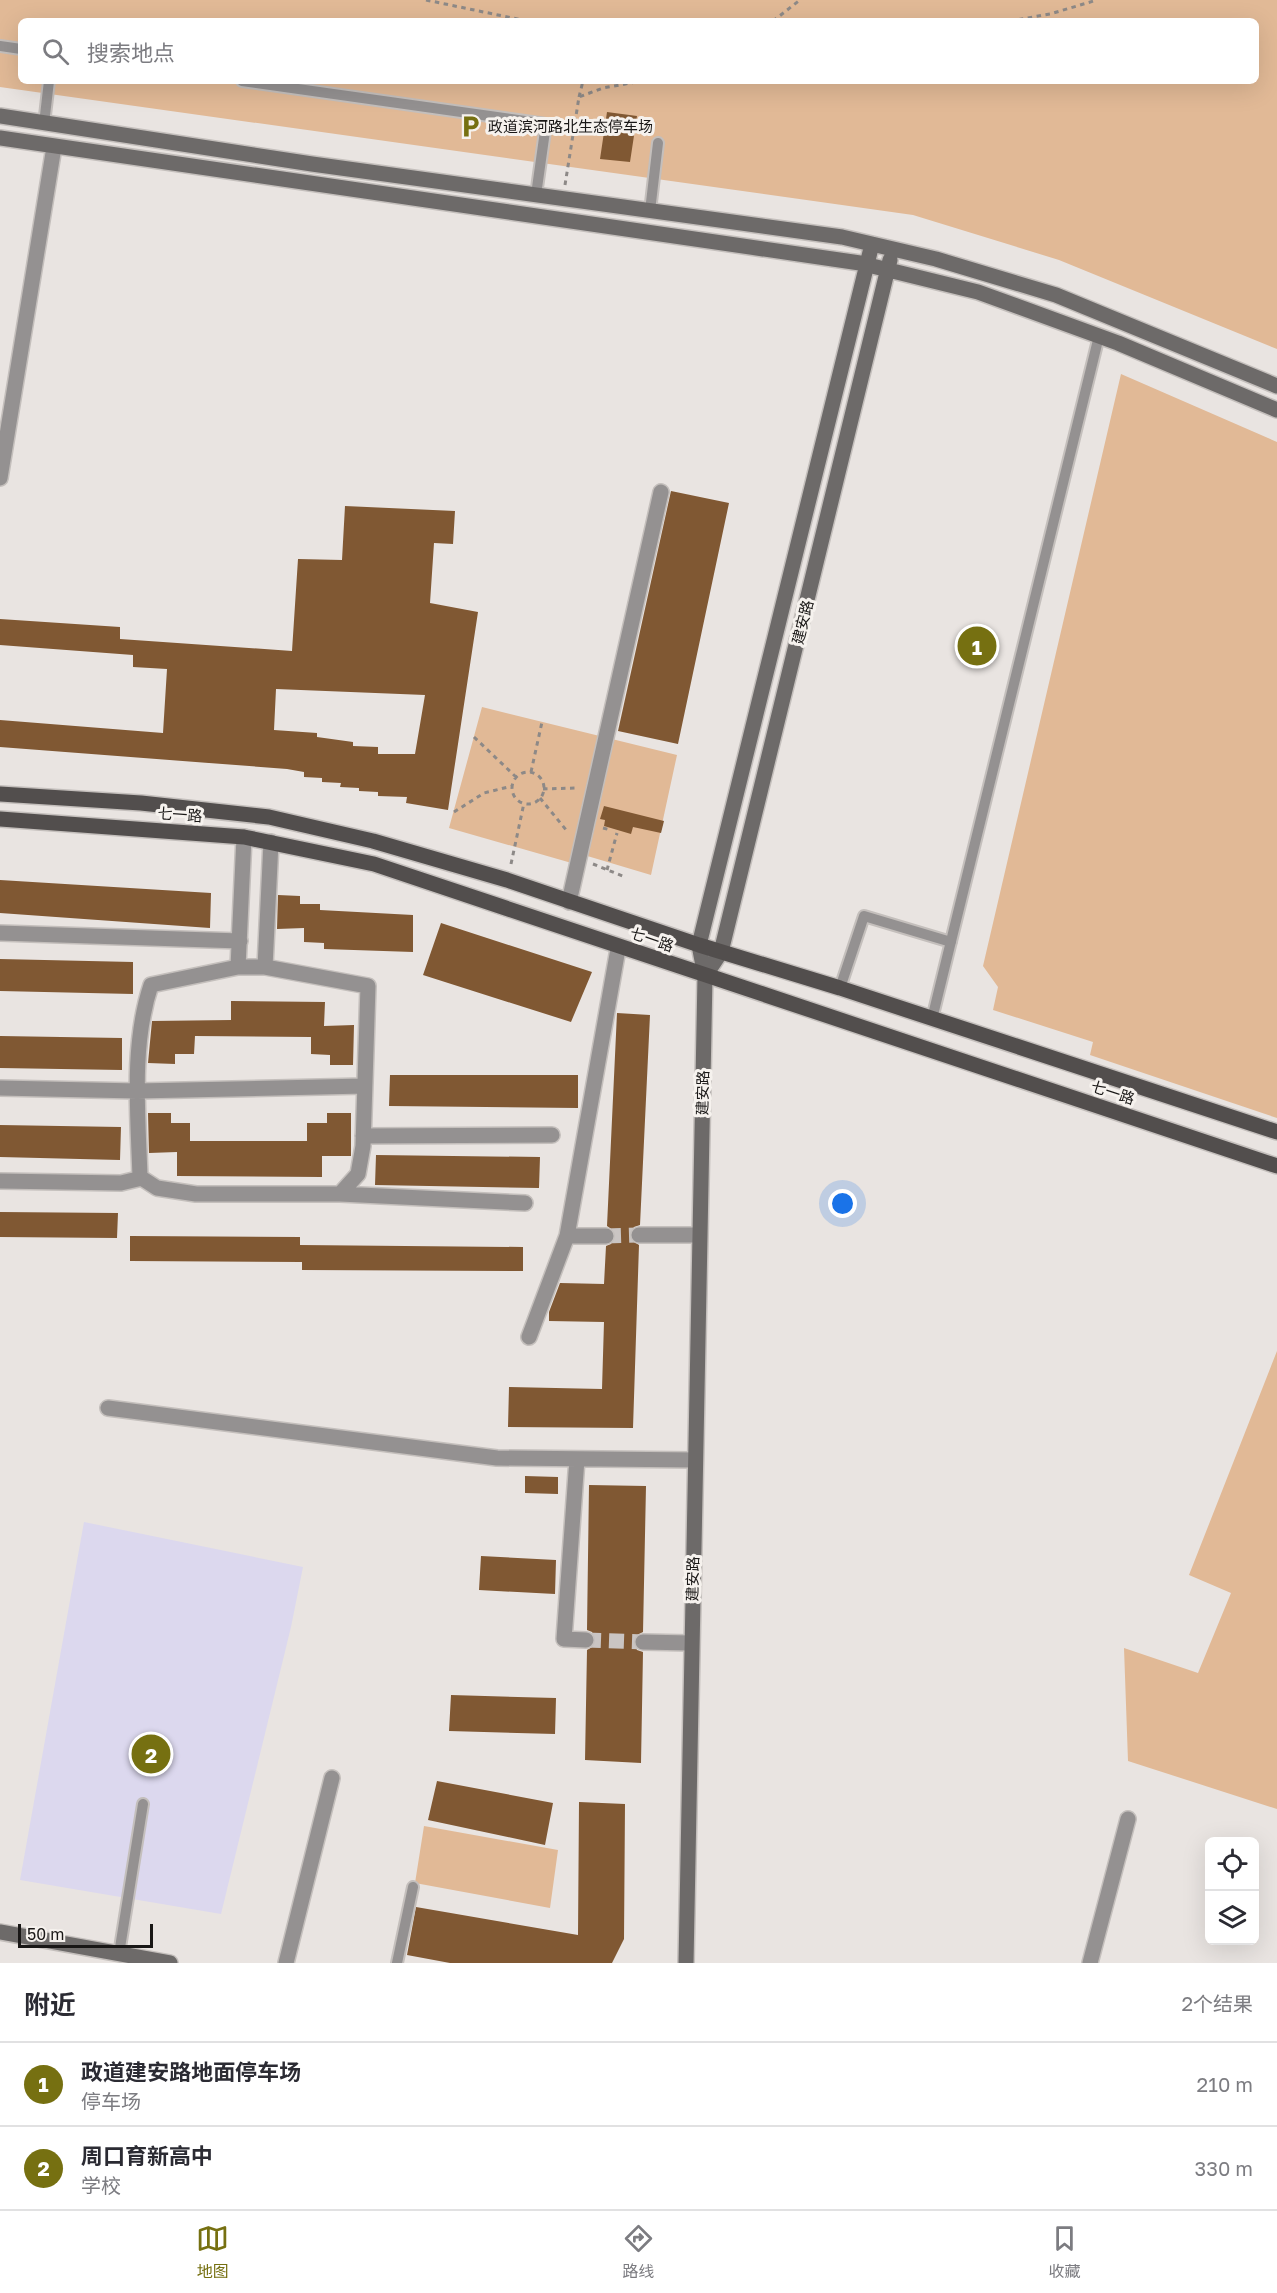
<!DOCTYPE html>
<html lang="zh">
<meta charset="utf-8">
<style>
:root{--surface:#fff;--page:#f2f2f3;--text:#2b2b33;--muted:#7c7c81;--line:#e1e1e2;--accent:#767011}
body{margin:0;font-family:"Golos Text","Noto Sans SC",sans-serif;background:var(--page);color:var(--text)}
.controls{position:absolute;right:18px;bottom:18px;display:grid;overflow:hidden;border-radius:9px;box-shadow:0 6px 24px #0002}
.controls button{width:54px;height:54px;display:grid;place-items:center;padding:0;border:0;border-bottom:2px solid var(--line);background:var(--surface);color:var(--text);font:30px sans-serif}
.scale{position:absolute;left:18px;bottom:15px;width:135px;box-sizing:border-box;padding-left:6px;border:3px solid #191716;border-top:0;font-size:16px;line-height:21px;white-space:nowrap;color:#191716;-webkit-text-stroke:4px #f6f2ee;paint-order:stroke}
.you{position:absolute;left:843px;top:1204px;width:21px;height:21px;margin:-15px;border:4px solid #fff;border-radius:50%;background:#1a73e8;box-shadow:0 0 0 9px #1a73e833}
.badge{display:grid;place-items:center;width:39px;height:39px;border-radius:50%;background:var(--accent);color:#fff;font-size:20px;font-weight:700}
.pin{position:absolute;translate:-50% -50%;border:3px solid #fff;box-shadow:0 2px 6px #0006}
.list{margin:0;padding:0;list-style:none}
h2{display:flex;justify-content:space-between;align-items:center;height:78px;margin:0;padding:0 24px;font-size:26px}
h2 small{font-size:20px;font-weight:400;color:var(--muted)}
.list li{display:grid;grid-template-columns:39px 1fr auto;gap:18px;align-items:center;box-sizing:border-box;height:84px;padding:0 24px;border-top:2px solid var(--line)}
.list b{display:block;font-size:22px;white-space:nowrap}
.list p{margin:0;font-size:20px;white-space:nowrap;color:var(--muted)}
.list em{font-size:20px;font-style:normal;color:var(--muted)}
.icon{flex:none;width:33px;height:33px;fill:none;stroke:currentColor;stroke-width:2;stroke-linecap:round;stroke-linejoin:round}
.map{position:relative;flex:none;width:1277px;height:1963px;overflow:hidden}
.search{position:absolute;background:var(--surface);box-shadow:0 6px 24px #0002;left:18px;right:18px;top:18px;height:66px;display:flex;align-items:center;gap:15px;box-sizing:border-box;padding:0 21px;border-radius:9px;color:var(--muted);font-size:22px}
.sheet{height:246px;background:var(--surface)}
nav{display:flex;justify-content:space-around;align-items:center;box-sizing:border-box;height:84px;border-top:2px solid var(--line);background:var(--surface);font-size:16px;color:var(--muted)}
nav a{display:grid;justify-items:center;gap:3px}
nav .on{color:var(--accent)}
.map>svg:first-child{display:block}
</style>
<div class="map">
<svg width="1277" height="1963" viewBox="0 0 1277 1963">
<rect width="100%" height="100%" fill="#e9e4e1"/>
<path fill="#dcd8ee" d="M84 1522 303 1567 291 1627 221 1914 20 1880Z"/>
<path fill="#e1b996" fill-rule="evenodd" d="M0 0H1277V349L1059 260 913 215 0 87ZM21 21H1256V81H21Z
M1121 374 1277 442V1118L1090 1055 1093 1042 993 1010 998 987 983 966Z
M482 707 677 755 651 875 584 855 582 866 449 828Z
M1277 1351V1809L1128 1761 1124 1648 1198 1673 1231 1593 1189 1575Z
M424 1826 558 1850 550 1908 415 1883Z"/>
<path fill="#805833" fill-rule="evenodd" d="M607 112 637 116 630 162 600 159Z
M671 491 729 503 678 744 618 731Z
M345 506 455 511 453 544 434 543 430 603 478 612 448 810 406 803 407 797 378 796V792L359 791V788L340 787 341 783 322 782V778L304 777V772L287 769 0 747V720L163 733 167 669 133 667V655L0 645V619L120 627V639L292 651 298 559 342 560ZM276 689 425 695 415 754H378V747L353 746V742L317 737V733L274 730Z
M604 806 664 821 661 833 633 827 631 834 604 826 605 820 600 819Z
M0 880 211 893 210 928 0 913Z
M278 895 300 896V904H320V910L413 915V952L324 949V943L304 942V928L277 929Z
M441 923 592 972 571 1022 423 975Z
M0 959 133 962V994L0 991Z
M231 1001 325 1002 324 1026 354 1025 353 1065H330V1055L311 1054V1037L195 1036 194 1054H175V1064L148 1063 152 1021 231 1020Z
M617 1013 650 1015 640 1225 634 1227 629 1234 631 1240 639 1245 633 1428 508 1427 509 1387 602 1389 604 1322 549 1321V1312L560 1283 604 1284 606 1246 611 1244 616 1237 614 1231 607 1226Z
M0 1036 122 1038V1070L0 1068Z
M390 1075H578V1108L389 1106Z
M148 1113H171V1123H190V1141H307V1123H327V1113H351V1156H322V1177L177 1176V1152L149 1153Z
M0 1125 121 1127 120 1160 0 1157Z
M376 1155 540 1157 539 1188 375 1185Z
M0 1212 118 1213 117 1238 0 1237Z
M130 1236 300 1237V1245L523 1247V1271L302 1270V1262L130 1261Z
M525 1476 558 1477V1494L525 1493Z
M589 1485 646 1486 643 1632 635 1636 633 1642 637 1650 643 1652 641 1763 585 1760 587 1650 594 1646 596 1640 592 1632 587 1630Z
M481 1556 556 1560 555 1594 479 1590Z
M451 1695 556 1698 555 1734 449 1731Z
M437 1781 553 1803 545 1845 428 1820Z
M579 1802 625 1804 624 1939 612 1963H450L407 1955 416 1907 578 1935Z"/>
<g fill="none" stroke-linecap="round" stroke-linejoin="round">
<path stroke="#cac5c3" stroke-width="15" stroke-dasharray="15 8" stroke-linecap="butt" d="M606 1236 639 1235
M586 1640 643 1642"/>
<defs>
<path id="lane" d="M0 46 21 49
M242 81 546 124 536 195
M44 124 49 81
M650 211 658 143
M840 988 864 916 951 942
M932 1019 1099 336
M119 1954 143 1804
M397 1963 413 1887"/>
<path id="street" d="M0 478 54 147
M569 902 661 492
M0 933 240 941
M238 967H265L368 986 363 1146 358 1174 340 1194H196L157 1188 140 1177C138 1114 131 1045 151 985Z
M238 967 244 837
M265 967 271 842
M0 1088 137 1091 364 1086
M363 1136 552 1135
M0 1181 121 1183 142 1178
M340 1194 525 1203
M639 1235H699
M606 1236H567L618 949
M529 1337 567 1236
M108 1408 497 1458 694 1460
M577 1459 564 1639 586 1640
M643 1642 690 1643
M286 1963 332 1778
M1090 1963 1128 1819"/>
<path id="secondary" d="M0 116 312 164 842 237 936 259 1056 295 1277 386
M0 138 860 263 978 292 1118 343 1277 410
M705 976 721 952 890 260
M0 1932 170 1963
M686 1963 705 976 699 945 872 244"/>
<path id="primary" d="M0 794 141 803 269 817 373 841 507 880 699 945 840 988 1277 1132
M0 819 244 837 374 864 1277 1166"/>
</defs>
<use href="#lane" stroke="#c4bfbc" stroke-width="14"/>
<use href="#street" stroke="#c4bfbc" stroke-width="18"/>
<use href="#secondary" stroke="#c4bfbc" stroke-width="18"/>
<use href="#primary" stroke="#c4bfbc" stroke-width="18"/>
<path stroke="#8d8987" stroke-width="3" stroke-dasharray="4.5 4.5" stroke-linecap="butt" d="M426 0 527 21
M773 21 800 0
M1010 21 1050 14 1097 0
M579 97 583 81
M565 185 579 97 603 88 642 81
M474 737 516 777
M531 772 542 722
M512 788a16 16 0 1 1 32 0a16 16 0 1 1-32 0Z
M543 789 577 788
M540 798 567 831
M454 812 484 793 512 786
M603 828 611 830
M511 864 524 803
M593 864 625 877
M607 870 617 833"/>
<use href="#lane" stroke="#949191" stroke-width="10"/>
<use href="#street" stroke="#949191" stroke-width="15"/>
<use href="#secondary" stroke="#6d6a69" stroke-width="15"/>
<use href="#primary" stroke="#524e4d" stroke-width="15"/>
</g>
<defs>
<symbol id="parking-bare" viewBox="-9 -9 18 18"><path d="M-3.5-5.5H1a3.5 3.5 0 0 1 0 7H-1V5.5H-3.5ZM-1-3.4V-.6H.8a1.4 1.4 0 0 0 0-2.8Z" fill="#767011" stroke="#f6f2ee" stroke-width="2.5" paint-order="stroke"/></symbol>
</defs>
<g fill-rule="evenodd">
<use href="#parking-bare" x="454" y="110" width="33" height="33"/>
</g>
<g text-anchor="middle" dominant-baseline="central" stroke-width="6" stroke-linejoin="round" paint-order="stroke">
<g font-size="15" fill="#191716" stroke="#f6f2ee" text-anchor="start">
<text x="488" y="126">政道滨河路北生态停车场</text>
</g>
<g font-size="15" fill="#191716" stroke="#f6f2ee">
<text transform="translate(802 622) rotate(-76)">建安路</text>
<text transform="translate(180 814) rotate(4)">七一路</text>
<text transform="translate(652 939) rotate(19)">七一路</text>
<text transform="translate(1113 1092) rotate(18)">七一路</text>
<text transform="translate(702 1093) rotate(-89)">建安路</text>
<text transform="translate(692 1579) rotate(-89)">建安路</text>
</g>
</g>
</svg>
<div class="controls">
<button><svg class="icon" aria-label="locate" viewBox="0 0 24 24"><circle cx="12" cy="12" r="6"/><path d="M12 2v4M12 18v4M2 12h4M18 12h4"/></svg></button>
<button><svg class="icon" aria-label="layers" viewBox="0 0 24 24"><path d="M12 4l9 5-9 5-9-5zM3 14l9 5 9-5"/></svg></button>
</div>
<div class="scale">50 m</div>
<div class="you"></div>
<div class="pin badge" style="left:977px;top:646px">1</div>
<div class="pin badge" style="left:151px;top:1754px">2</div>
<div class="search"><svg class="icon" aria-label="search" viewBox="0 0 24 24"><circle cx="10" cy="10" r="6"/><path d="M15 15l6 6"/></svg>搜索地点</div>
</div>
<section class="sheet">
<h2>附近<small>2个结果</small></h2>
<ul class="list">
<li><span class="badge">1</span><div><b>政道建安路地面停车场</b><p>停车场</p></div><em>210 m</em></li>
<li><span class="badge">2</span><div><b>周口育新高中</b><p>学校</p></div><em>330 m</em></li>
</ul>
</section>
<nav>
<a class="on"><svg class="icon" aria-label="map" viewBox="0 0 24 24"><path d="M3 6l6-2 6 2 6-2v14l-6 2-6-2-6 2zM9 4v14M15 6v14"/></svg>地图</a>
<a><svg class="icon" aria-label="directions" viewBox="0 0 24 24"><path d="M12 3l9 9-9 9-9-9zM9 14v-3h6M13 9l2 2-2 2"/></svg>路线</a>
<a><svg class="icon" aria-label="saved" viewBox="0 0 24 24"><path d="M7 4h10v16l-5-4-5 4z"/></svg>收藏</a>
</nav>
